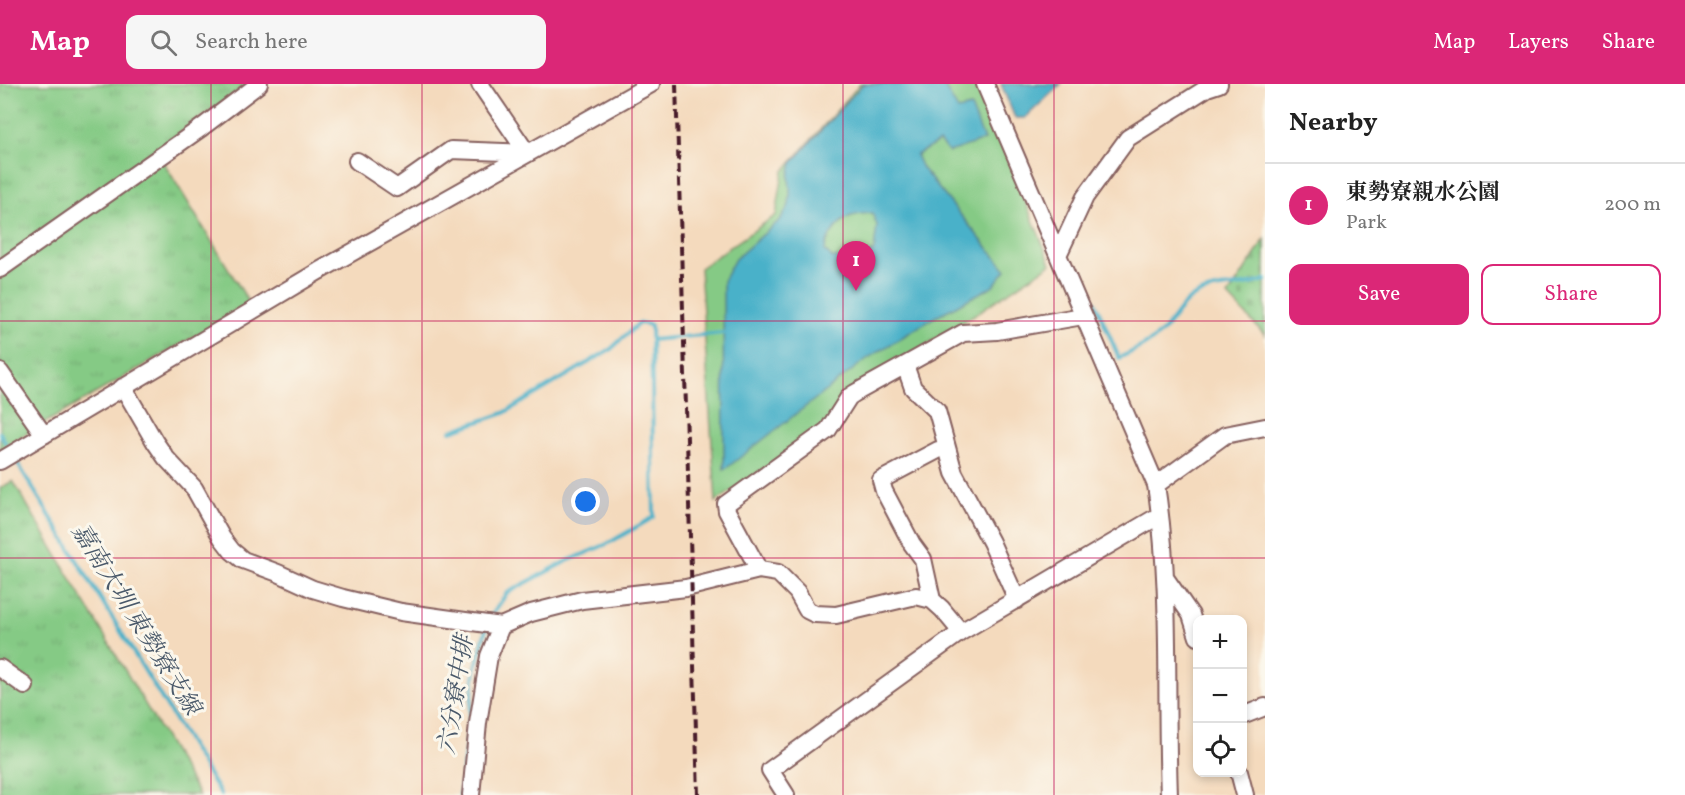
<!DOCTYPE html>
<meta charset="utf-8">
<style>
:root{--surface:#fff;--page:#f6f6f6;--text:#222;--muted:#767676;--line:#e0e0e0;--accent:#db2777}
body{margin:0;font-family:Vollkorn,"Noto Serif TC",serif;background:var(--page);color:var(--text)}
.controls{position:absolute;right:18px;bottom:18px;display:grid;overflow:hidden;border-radius:12px;box-shadow:0 3px 9px #0003}
.controls button{width:54px;height:54px;display:grid;place-items:center;padding:0;border:0;border-bottom:2px solid var(--line);background:var(--surface);color:var(--text);font:30px sans-serif}
.you{position:absolute;left:586px;top:418px;width:21px;height:21px;margin:-15px;border:4px solid #fff;border-radius:50%;background:#1a73e8;box-shadow:0 0 0 9px #1a73e833}
.badge{display:grid;place-items:center;width:39px;height:39px;border-radius:50%;background:var(--accent);color:#fff;font-size:20px;font-weight:700}
.pin{position:absolute;translate:-50% -50px;filter:drop-shadow(0 2px 3px #0008)}
.pin::after{content:'';position:absolute;top:32px;width:21px;height:18px;background:inherit;clip-path:polygon(0 0,100% 0,50% 100%)}
.list{margin:0;padding:0;list-style:none}
h2{display:flex;justify-content:space-between;align-items:center;height:78px;margin:0;padding:0 24px;font-size:26px}
h2 small{font-size:20px;font-weight:400;color:var(--muted)}
.list li{display:grid;grid-template-columns:39px 1fr auto;gap:18px;align-items:center;box-sizing:border-box;height:84px;padding:0 24px;border-top:2px solid var(--line)}
.list b{display:block;font-size:22px;white-space:nowrap}
.list p{margin:0;font-size:20px;white-space:nowrap;color:var(--muted)}
.list em{font-size:20px;font-style:normal;color:var(--muted)}
.actions{display:flex;gap:12px;padding:18px 24px}
.actions a{flex:1;padding:14px 0;border:2px solid var(--accent);border-radius:12px;text-align:center;font-size:21px;color:var(--accent)}
.actions .main{background:var(--accent);color:#fff}
.icon{flex:none;width:33px;height:33px;fill:none;stroke:currentColor;stroke-width:2;stroke-linecap:round;stroke-linejoin:round}
.map{position:relative;flex:none;width:1265px;height:711px;overflow:hidden}
header{display:flex;align-items:center;gap:36px;box-sizing:border-box;height:84px;padding:0 30px;background:var(--accent);color:#fff}
header strong{font-size:28px}
nav{display:flex;gap:33px;margin-inline-start:auto;font-size:21px}
.search{width:420px;height:54px;background:var(--page);display:flex;align-items:center;gap:15px;box-sizing:border-box;padding:0 21px;border-radius:12px;color:var(--muted);font-size:22px}
main{display:flex}
aside{flex:1;background:var(--surface)}
.map>svg:first-child{display:block}
</style>
<header>
<strong>Map</strong>
<div class="search"><svg class="icon" aria-label="search" viewBox="0 0 24 24"><circle cx="10" cy="10" r="6"/><path d="M15 15l6 6"/></svg>Search here</div>
<nav><a>Map</a><a>Layers</a><a>Share</a></nav>
</header>
<main>
<div class="map">
<svg width="1265" height="711" viewBox="0 0 1265 711">
<defs>
<pattern id="grass-tufts" width="24" height="20" patternUnits="userSpaceOnUse" patternTransform="scale(1.5)"><rect width="24" height="20" fill="#85ca85"/><path d="M3 7l-1-3M5 7V3M7 7l1-3M15 17l-1-3M17 17v-4M19 17l1-3" fill="none" stroke="#74ad73"/></pattern>
<pattern id="cemetery-stones" width="16" height="16" patternUnits="userSpaceOnUse" patternTransform="scale(1.5)"><rect width="16" height="16" fill="#85ca85"/><path d="M2 7V4a2 2 0 0 1 4 0v3zM10 15v-3a2 2 0 0 1 4 0v3z" fill="#74ad73"/></pattern>
</defs>
<rect width="100%" height="100%" fill="#fbf7ec"/>
<filter id="ink" filterUnits="userSpaceOnUse"><feTurbulence type="fractalNoise" baseFrequency=".0167" numOctaves="2"/><feDisplacementMap in="SourceGraphic" scale="12" xChannelSelector="R" yChannelSelector="G"/><feConvolveMatrix kernelMatrix="1 2 1 2 8 2 1 2 1" color-interpolation-filters="sRGB"/></filter>
<filter id="wash" filterUnits="userSpaceOnUse"><feTurbulence type="fractalNoise" baseFrequency=".008" numOctaves="4" result="noise"/><feDisplacementMap in="SourceGraphic" scale="24" xChannelSelector="R" yChannelSelector="G"/><feGaussianBlur stdDeviation="1.35" result="paint"/><feColorMatrix in="noise" values="0 0 0 0 0 0 0 0 0 0 0 0 0 0 0 0 0 1.4 0 .05"/><feComposite in="paint" operator="in"/></filter>
<g filter="url(#wash)">
<rect width="100%" height="100%" fill="#f4dabd"/>
<path fill="url(#grass-tufts)" stroke="#687458" stroke-width="1.5" d="M0 0H247L156 66 250 220 0 365Z
M13 397 199 711H0V404Z"/>
<path fill="url(#cemetery-stones)" stroke="#687458" stroke-width="1.5" d="M1265 155V251L1228 212Z"/>
<path fill="#85ca85" stroke="#687458" stroke-width="1.5" d="M860 0H977L1051 180 977 229 850 309 825 342 716 418 700 184 776 131 783 88Z"/>
<path fill="#4ab1c9" stroke="#4a687a" stroke-width="1.5" fill-rule="evenodd" d="M863 0H943L958 26 971 23 984 56 949 68 939 58 916 71 922 84 1006 186 993 202 935 233 868 274 724 386 723 197 735 175 781 135 789 121 790 108 789 92 792 79ZM872 129 877 141 874 166 866 172 832 174 825 167C825 155 837 140 847 134 853 130 864 130 872 129Z
M1001 0H1061L1025 34H1015Z"/>
<g fill="none" stroke-linecap="round" stroke-linejoin="round">
<path stroke="#4ab1c9" stroke-width="4" d="M1095 218 1119 274C1132 268 1148 260 1159 251 1172 240 1178 222 1193 213 1214 200 1242 205 1265 196
M651 256 723 249
M451 347 504 329 611 265 639 239 651 241 654 433 607 460 565 478 507 509 489 535
M0 349 5 358
M18 380 221 711
M460 711 475 586 486 545"/>
</g>
</g>
<g filter="url(#ink)">
<g fill="none" stroke-linecap="round" stroke-linejoin="round">
<defs>
<path id="minor" d="M985 0 1156 401C1172 504 1165 608 1169 711
M357 77 397 104 451 66 527 69 480 0
M1058 171 1085 113 1128 54 1207 4 1219 0
M0 185 201 44 259 0
M905 281 913 304 937 327 954 389 991 458 1017 516
M0 288 44 351
M123 303 155 358 166 374 194 404 222 454 232 467 243 476 278 489 313 505 343 514 401 528 501 542
M0 377 319 187 651 0
M1156 401 1225 351 1265 343
M1166 495 1191 531 1198 553
M932 516 923 475 912 460 884 407 881 396 938 366
M961 548 942 525 932 516 916 512 836 531 815 530 807 526 797 508 778 489 759 486 727 427 726 420 828 346 849 313 855 309 963 249 997 247 1083 232
M0 584 25 602
M1242 632 1265 623
M1239 688 1245 711
M471 711 478 639 489 572 501 542 531 529 582 516 686 504 759 486
M786 711 770 686 961 548 1160 431"/>
</defs>
<use href="#minor" stroke="#86605e" stroke-width="20"/>
<use href="#minor" stroke="#fff" stroke-width="16"/>
<path stroke="#4a1f2b" stroke-width="4" stroke-dasharray="9 4.5" stroke-linecap="butt" d="M676 0 698 711"/>
</g>
</g>
<path fill="none" stroke="#c2185b" stroke-width="1.5" stroke-opacity="0.55" d="M211 0V711M422 0V711M632 0V711M843 0V711M1054 0V711M0 237H1265M0 474H1265"/>
<g text-anchor="middle" dominant-baseline="central" stroke-width="6" stroke-linejoin="round" paint-order="stroke">
<g font-size="24" font-style="italic" fill="#4a596a" stroke="#fbf7ec">
<text transform="translate(135 536) rotate(58)">嘉南大圳 東勢寮支線</text>
<text transform="translate(457 611) rotate(-81)">六分寮中排</text>
</g>
</g>
</svg>
<div class="controls">
<button>+</button>
<button>−</button>
<button><svg class="icon" aria-label="locate" viewBox="0 0 24 24"><circle cx="12" cy="12" r="6"/><path d="M12 2v4M12 18v4M2 12h4M18 12h4"/></svg></button>
</div>
<div class="you"></div>
<div class="pin badge" style="left:856px;top:207px">1</div>
</div>
<aside>
<h2>Nearby<small></small></h2>
<ul class="list">
<li><span class="badge">1</span><div><b>東勢寮親水公園</b><p>Park</p></div><em>200 m</em></li>
</ul>
<div class="actions"><a class="main">Save</a><a>Share</a></div>
</aside>
</main>
